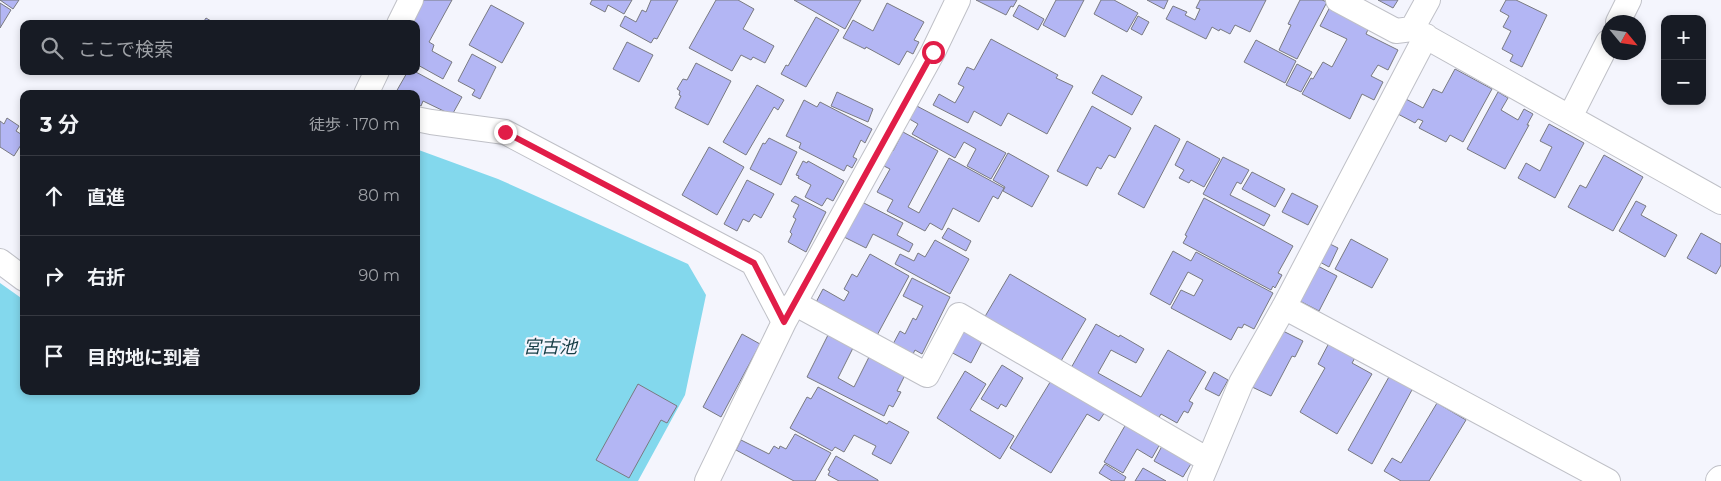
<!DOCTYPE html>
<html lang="ja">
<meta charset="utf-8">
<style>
:root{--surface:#171b24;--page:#242831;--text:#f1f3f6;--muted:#9ea1a6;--line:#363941}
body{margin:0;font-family:Montserrat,"Noto Sans JP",sans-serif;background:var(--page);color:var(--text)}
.controls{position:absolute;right:15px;top:15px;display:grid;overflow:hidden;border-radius:10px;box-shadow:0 2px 8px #0003}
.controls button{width:45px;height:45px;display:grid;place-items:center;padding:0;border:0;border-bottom:1px solid var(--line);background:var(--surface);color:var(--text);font:25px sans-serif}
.compass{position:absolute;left:1601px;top:15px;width:45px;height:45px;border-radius:50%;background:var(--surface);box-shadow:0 2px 8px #0003;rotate:119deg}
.stop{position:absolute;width:15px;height:15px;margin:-11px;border:4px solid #e11d48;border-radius:50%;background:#fff}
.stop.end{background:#e11d48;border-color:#fff;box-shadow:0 1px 5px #0008}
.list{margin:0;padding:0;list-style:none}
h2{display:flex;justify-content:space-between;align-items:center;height:65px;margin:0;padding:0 20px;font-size:21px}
h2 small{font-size:16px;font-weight:400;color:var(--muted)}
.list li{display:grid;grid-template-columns:32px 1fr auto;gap:15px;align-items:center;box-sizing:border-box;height:80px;padding:0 20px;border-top:1px solid var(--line)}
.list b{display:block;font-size:19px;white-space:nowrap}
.list em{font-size:16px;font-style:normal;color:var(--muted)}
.icon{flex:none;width:28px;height:28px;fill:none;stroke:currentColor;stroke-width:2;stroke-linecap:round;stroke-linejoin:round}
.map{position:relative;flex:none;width:1721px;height:481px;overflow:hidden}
.search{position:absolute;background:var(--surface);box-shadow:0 2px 8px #0003;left:20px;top:20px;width:400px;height:55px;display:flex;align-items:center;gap:12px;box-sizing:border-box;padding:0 18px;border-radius:10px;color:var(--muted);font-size:19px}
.panel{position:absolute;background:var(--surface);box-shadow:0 2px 8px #0003;left:20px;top:90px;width:400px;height:305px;border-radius:10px}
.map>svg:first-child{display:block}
</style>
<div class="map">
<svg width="1721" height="481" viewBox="0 0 1721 481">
<rect width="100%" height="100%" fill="#f4f5fd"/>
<path fill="#83d8ed" d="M416 149 498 179 688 264 706 295 685 395 638 481H0V283L24 300V391H416Z"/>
<path fill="#b3b6f4" stroke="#797a81" d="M0 0H19L13 9Z
M422 0H452L429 42 434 45 432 51 452 62 443 79 416 64V24H409Z
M592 0H632L624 14 608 5 605 12 590 4Z
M651 0H678L657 39 654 38 651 43 620 26 625 16 636 22 642 10 646 12Z
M716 0H738L754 9 743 29 774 46 765 63 753 57 751 60 741 55 732 71 689 48Z
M794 0H861L845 29Z
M976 0H1017L1013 7 1011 6 1006 15Z
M1056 0H1084L1065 37 1043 25Z
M1101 0H1114L1138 13 1127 32 1094 14Z
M1147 0H1168L1164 9Z
M1200 0H1266L1250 32 1235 25 1230 34 1220 29 1219 31 1212 27 1206 39 1166 19 1173 6 1187 12 1185 15 1195 20 1200 9 1196 8Z
M1300 0H1322L1327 2 1297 59 1279 50 1291 25 1288 24Z
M1378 0H1398L1393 8Z
M1506 0H1516L1547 15 1522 67 1510 61 1513 55 1502 49 1511 31 1503 27 1509 16 1500 11Z
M0 3 11 10 0 28Z
M887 3 924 22 914 40 919 42 913 54 907 51 899 65 866 47 865 49 843 38 853 20 873 31Z
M491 5 524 23 502 63 469 45Z
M1019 5 1044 19 1038 30 1013 16Z
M1331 5 1370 25 1366 34 1398 50 1388 70 1378 65 1371 76 1383 82 1374 100 1362 94 1350 119 1302 94 1311 78 1313 79 1323 62 1332 67 1347 39 1320 26Z
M1138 16 1149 22 1142 35 1131 29Z
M816 17 839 30 806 87 781 74 786 65 788 66Z
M206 18 216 24H202Z
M991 39 1058 75 1056 78 1073 86 1047 134 1008 113 1001 126 974 111 968 123 933 105 939 94 955 103 964 87 958 84 967 67 974 70Z
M1256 40 1296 61 1285 83 1244 62Z
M627 42 653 55 639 82 613 69Z
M472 54 496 67 480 99 472 95 475 90 458 81Z
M696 63 731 81 708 125 675 108 681 96 679 95 680 91 677 89 683 79 687 80Z
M1297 64 1312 72 1301 92 1286 85Z
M1455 69 1492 89 1463 142 1450 135 1446 142 1419 128 1423 121 1418 119 1415 123 1396 113 1404 98 1423 108 1433 89 1442 93Z
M408 71H414L462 97 452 115 423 101 421 106 416 103V94H399L396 92Z
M1102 75 1142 97 1132 115 1092 93Z
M757 85 784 100 778 110 774 107 746 155 723 142Z
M837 92 873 109 868 122 831 106Z
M1498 92 1508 98 1501 110 1518 120 1524 109 1533 114 1527 125H1529L1505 169 1467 149Z
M804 100 817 107 820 102 872 129 865 143 861 140 853 157 857 159 852 168 847 165 844 171 799 148 801 143 786 136Z
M913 104 1006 153 991 179 967 166 976 149 964 142 955 158 912 134 918 124 906 117Z
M1092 106 1131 128 1115 158 1109 155 1101 169 1097 167 1087 186 1057 171Z
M7 118 19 126 16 131 24 136V140L14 156 0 147V121L4 124Z
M1549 124 1584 143 1555 198 1518 178 1526 163 1540 171 1552 147 1540 141Z
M1155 125 1180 139 1144 208 1118 194Z
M903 132 938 151 908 207 919 213 949 158 1004 188 998 199 993 196 979 222 953 208 942 230 930 223 925 231 887 211 893 200 877 192 890 169 882 165 890 149 893 151Z
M769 138 797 152 781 185 750 169 763 143 765 144Z
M1187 141 1220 159 1204 187 1191 180 1189 183 1179 178 1184 170 1175 165Z
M709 147 744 167 717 215 682 195Z
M1008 153 1049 176 1032 207 1003 191 1005 187 993 180Z
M1604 155 1643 177 1613 231 1568 207 1580 185 1586 188Z
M1223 157 1249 170 1241 184 1237 182 1230 195 1270 215 1264 226 1203 194Z
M803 161 807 163 808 161 844 181 833 201 827 198 822 206 805 197 811 185 798 178 799 176 796 175Z
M1252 172 1285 189 1275 207 1242 189Z
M747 180 774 194 761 218 754 214 749 222 743 219 737 231 724 224Z
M1292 193 1318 206 1308 225 1282 212Z
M795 196 826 212 806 252 788 242 792 234 790 232 796 219 793 217 799 205 791 201Z
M1204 198 1293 246 1278 273 1282 275 1275 288 1273 286 1271 290 1183 243 1187 236 1185 235Z
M858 200 903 223 897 235 913 244 909 252 873 234 866 248 838 234Z
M1636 201 1646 206 1641 215 1677 235 1665 257 1619 231Z
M948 228 971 241 966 251 942 238Z
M1701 233 1721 244V265L1716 274 1687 258Z
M1351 239 1388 259 1372 288 1335 269Z
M935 240 969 259 950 294 895 264 900 254 914 261 918 253 925 257Z
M1330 244 1338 248 1329 267 1318 261 1325 248 1328 249Z
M1173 251 1191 261 1196 252 1273 293 1254 329 1244 324 1242 328 1238 327 1231 340 1171 308 1181 290 1194 296 1203 280 1188 272 1170 305 1150 294Z
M870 254 909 276 875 339 814 306 823 289 844 301 849 292 844 289 852 274 857 277Z
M1314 264 1337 276 1319 311 1296 299Z
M1010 274 1086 319 1061 361 980 325Z
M912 278 950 297 922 354 915 350 912 356 892 346 900 331 905 334 913 318 916 320 923 306 903 296Z
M1096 324 1119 337 1120 335 1144 349 1136 363 1111 350 1098 373 1141 397 1168 350 1206 372 1189 401 1193 403 1188 413 1184 411 1177 423 1161 414 1154 426 1067 375Z
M962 329 983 340 971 363 949 351Z
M1279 329 1303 341 1295 357 1292 356 1271 396 1250 386Z
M742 334 760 344 721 417 703 407Z
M828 335 853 348 838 378 854 387 869 357 905 375 897 391 901 392 893 407 889 405 884 416 807 377Z
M1330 341 1356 356 1352 363 1372 374 1337 434 1300 412 1325 368 1318 364Z
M1002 365 1023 378 1006 407 1001 404 998 409 981 399Z
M965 371 986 384 970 410 1014 436 1000 459 937 418Z
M1214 372 1228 380 1219 396 1205 389Z
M1390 375 1413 388 1372 464 1348 450Z
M1052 379 1105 412 1099 421 1087 414 1051 473 1010 448Z
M638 384 677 406 667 423 661 420 629 478 596 460Z
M818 387 887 424 889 421 909 432 891 464 872 454 876 446 854 435 844 452 835 447 832 451 790 428 807 397 811 399Z
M1437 403 1466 420 1429 481H1401L1384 471 1392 458 1401 463Z
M1126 424 1160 444 1152 458 1137 449 1123 473 1104 462Z
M795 434 831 453 815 481H794L736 450 741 440 769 454 774 446 779 449 780 446 786 449Z
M1162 446 1192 462 1183 477 1154 461Z
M836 456 878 480V481H839L828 475 830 471 828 470Z
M1105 464 1126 477 1124 481H1112L1099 473Z
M1143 468 1166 481H1135Z"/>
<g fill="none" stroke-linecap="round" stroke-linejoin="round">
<defs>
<path id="minor" d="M1338 0 1396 31 1412 29 1721 202
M1618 22 1629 0
M399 24 411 0
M1412 29 1428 0
M366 94 377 71
M1570 117 1608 42
M416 119 431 122 505 132 753 263 784 322
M0 261 24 279
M794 303 927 375 959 315 1208 460
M1284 307 1608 481
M707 481 784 322 933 52 958 0
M1200 481 1241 383 1284 307 1426 36"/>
<path id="tertiary" d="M1720 481 1721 480"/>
</defs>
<use href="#minor" stroke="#bfc0c7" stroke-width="26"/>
<use href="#tertiary" stroke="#bfc0c7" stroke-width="30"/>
<use href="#minor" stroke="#fff" stroke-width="24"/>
<use href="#tertiary" stroke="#fff" stroke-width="28"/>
</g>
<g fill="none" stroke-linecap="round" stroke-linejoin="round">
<path stroke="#e11d48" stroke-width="6" d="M505 132 754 263 784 322 933 52"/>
</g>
<g text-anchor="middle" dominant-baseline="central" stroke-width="4.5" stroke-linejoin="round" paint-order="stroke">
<g font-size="18" font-style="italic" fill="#143c45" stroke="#f4f5fd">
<text x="550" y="347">宮古池</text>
</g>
</g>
</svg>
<div class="controls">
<button>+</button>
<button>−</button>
</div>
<svg class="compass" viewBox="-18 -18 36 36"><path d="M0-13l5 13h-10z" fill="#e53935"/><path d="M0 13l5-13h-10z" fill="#9ea1a6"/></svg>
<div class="stop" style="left:933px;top:52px"></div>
<div class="stop end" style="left:505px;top:132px"></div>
<div class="search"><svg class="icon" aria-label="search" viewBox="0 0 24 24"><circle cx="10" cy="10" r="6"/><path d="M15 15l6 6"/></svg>ここで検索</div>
<section class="panel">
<h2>3 分<small>徒歩 · 170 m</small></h2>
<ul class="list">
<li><svg class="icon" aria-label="ahead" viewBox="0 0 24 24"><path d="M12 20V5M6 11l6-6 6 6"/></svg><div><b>直進</b></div><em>80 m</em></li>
<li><svg class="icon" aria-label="right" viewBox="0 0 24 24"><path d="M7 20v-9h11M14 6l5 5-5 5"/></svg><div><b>右折</b></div><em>90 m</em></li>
<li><svg class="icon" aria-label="arrive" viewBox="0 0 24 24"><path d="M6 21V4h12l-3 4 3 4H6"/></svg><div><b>目的地に到着</b></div></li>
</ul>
</section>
</div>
